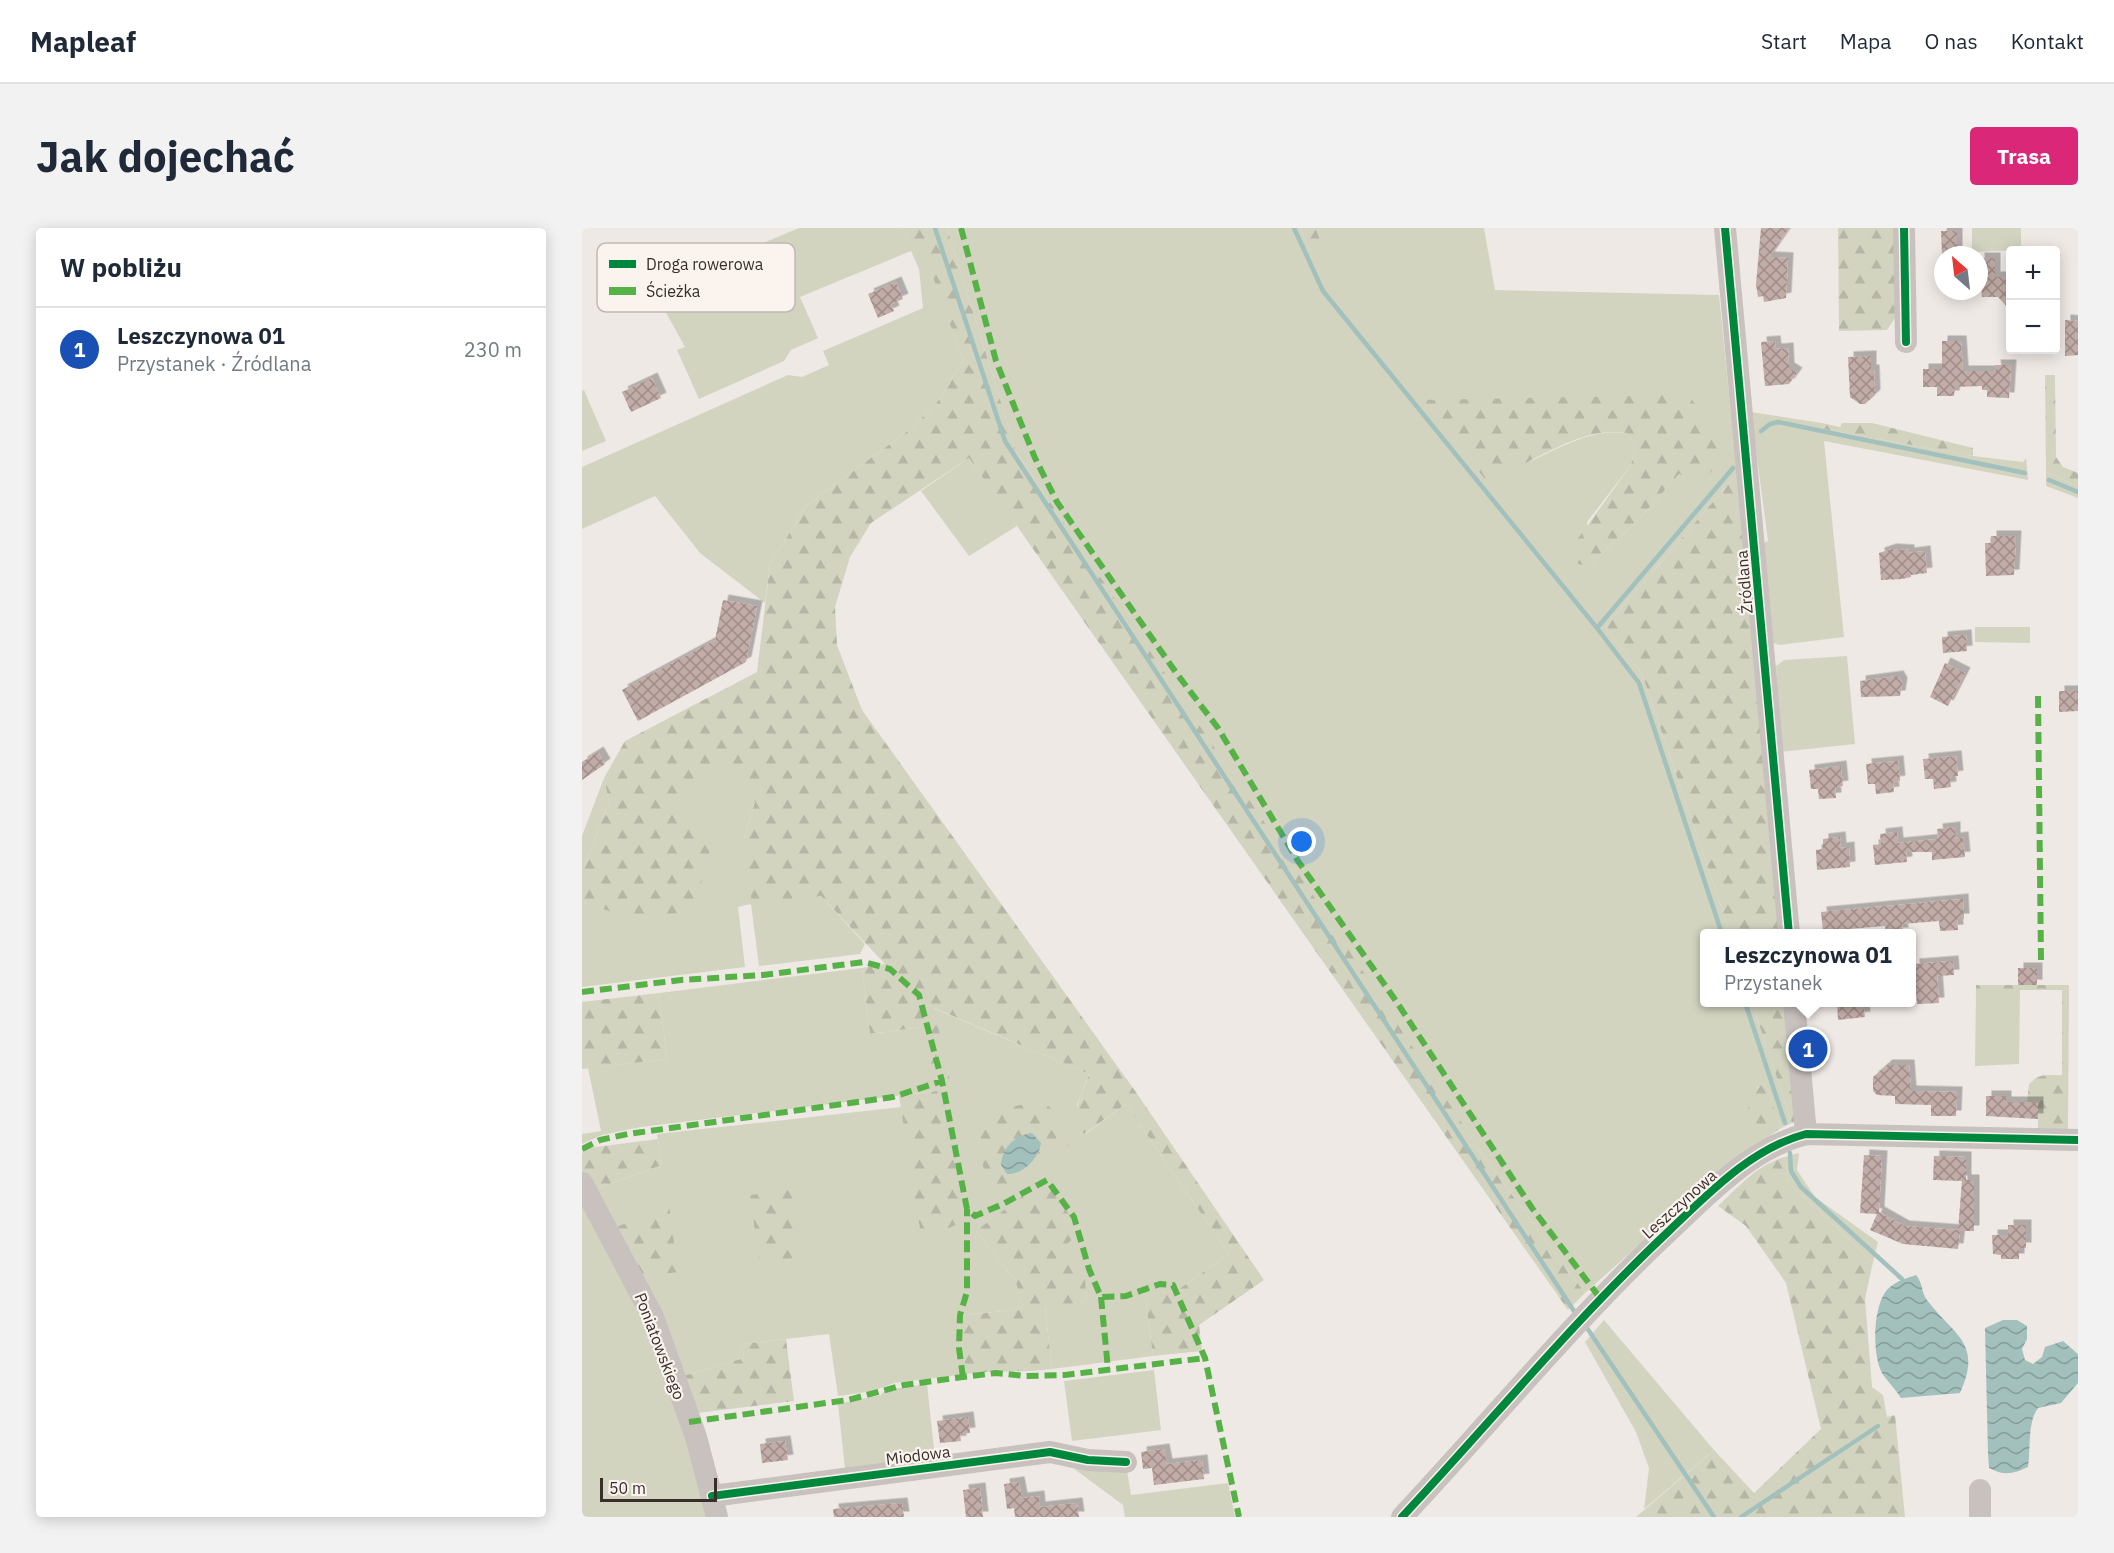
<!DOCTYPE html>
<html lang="pl">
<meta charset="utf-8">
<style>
:root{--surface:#fff;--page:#f2f2f3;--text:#1f2937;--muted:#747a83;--line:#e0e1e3;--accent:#db2777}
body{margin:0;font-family:"IBM Plex Sans",sans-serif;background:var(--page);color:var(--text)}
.controls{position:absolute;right:18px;top:18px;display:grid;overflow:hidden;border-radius:6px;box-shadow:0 3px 15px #0003}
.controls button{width:54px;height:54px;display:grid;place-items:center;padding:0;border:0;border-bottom:2px solid var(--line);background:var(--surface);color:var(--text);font:30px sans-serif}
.compass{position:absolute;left:1352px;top:18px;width:54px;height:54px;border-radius:50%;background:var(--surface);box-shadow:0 3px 15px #0003;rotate:332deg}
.scale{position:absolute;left:18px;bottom:15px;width:117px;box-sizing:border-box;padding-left:6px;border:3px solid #392e2b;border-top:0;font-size:16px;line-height:21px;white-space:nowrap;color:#392e2b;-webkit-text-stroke:4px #faf3ee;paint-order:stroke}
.you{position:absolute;left:720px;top:614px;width:21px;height:21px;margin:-15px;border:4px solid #fff;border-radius:50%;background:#1a73e8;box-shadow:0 0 0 9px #1a73e833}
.badge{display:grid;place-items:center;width:39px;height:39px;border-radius:50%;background:var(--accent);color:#fff;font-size:20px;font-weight:700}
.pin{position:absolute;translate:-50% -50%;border:3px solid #fff;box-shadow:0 2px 6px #0006}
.popup{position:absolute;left:1118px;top:701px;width:216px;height:78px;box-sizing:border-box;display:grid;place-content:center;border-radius:6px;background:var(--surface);filter:drop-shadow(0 2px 4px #0005);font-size:20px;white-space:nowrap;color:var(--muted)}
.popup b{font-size:22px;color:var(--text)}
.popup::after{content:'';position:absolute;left:50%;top:100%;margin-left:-12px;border:12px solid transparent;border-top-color:var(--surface)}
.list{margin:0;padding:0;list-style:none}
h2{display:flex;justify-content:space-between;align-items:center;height:78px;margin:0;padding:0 24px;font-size:26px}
h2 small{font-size:20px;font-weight:400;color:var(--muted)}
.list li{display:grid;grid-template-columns:39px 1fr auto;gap:18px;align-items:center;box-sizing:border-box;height:84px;padding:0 24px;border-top:2px solid var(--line)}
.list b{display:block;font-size:22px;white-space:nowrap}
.list p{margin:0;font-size:20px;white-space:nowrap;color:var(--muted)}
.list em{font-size:20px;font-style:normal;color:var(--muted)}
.map{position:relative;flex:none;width:1496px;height:1289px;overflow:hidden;border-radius:6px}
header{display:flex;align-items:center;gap:36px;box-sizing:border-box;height:84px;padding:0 30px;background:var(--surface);border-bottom:2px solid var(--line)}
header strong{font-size:28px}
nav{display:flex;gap:33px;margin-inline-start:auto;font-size:21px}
.intro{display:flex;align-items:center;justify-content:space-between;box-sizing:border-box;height:144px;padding:0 36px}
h1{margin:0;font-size:42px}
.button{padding:15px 27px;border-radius:6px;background:var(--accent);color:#fff;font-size:21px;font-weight:700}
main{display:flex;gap:36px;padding:0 36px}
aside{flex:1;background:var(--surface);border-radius:6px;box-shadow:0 3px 15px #0003}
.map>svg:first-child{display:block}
</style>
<header>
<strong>Mapleaf</strong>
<nav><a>Start</a><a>Mapa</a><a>O nas</a><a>Kontakt</a></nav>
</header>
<div class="intro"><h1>Jak dojechać</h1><a class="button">Trasa</a></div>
<main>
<aside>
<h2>W pobliżu<small></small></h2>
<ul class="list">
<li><span class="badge" style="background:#1a4fb4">1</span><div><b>Leszczynowa 01</b><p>Przystanek · Źródlana</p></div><em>230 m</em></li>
</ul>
</aside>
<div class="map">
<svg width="1496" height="1289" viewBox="0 0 1496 1289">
<defs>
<pattern id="forest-firs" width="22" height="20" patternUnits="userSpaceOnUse" patternTransform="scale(1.5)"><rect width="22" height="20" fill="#d2d4c0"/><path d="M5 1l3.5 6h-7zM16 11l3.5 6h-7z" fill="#b5b6a5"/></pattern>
<pattern id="water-waves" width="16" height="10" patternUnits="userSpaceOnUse" patternTransform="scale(1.5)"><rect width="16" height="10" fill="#a2c0bc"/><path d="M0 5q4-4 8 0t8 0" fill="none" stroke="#859c99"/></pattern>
<pattern id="building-cross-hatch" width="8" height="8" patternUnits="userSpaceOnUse" patternTransform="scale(1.5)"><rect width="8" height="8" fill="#c2aca7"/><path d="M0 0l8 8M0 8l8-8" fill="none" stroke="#9f8c88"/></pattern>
<filter id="shadow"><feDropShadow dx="5.5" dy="-5.5" stdDeviation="0" flood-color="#0004"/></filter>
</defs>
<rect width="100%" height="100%" fill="#efe9e5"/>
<path fill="#d2d4c0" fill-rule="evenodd" d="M217 0H320L329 22 340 18 381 132 357 172 331 199 224 278 188 337 183 375 118 325 73 268 0 301V239L206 147 220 149 247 137 241 123 341 80 337 41 329 23 218 69 236 110 209 122 202 133 117 171 95 122 103 119 71 61Z
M365 0H718L732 31 742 27 734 0H902L913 62 1137 67 1155 246 1023 399 1060 446 1148 705 1122 706V774L1170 775 1210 895 1199 900 1183 855 1175 860 1177 916 1136 947 1003 1065 904 932 434 223ZM839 172 1145 215 1108 247 1097 246 1060 288 1010 335 1005 294 1049 237 1053 218 1045 205C1011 200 979 219 949 233Z
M1390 0H1439V22L1390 24Z
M2 162 24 213 0 223V163Z
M1169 184 1240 195 1241 201 1391 228 1441 234 1444 230 1446 252 1242 213 1262 409 1197 417 1190 414 1177 317 1186 313Z
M387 230 435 298 387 328 339 263Z
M1464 244 1496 258V270L1464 258Z
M1393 399H1448V415L1393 414Z
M1265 428 1273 516 1198 524 1194 438 1202 432Z
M142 537 173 574 161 614 239 668 283 716 278 726 177 738 169 676 156 679 163 739 0 759V673L41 688 40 691 79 577Z
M22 550 27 574 0 645V608Z
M280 740 288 806 340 799 368 852 351 780 507 846 495 877 503 906 544 876 647 1026 594 1063 563 1067 571 1128 470 1141 463 1078 505 1074 503 1050 479 1020 500 1004 394 1003 434 1054 440 1081 376 1088 384 1146 312 1155 291 1163 256 1168 247 1106 160 1116 162 1130 101 1148 57 1049 87 978 32 1000 8 963 80 937 75 906 319 879 341 1013 354 863 59 899 20 907 0 916V906L19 903 6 840 85 831 77 765Z
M1394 762H1438L1437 836 1393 838Z
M1217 925 1215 942 1233 969 1296 1014 1291 1034 1207 955 1203 929Z
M0 967 60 1083 108 1222 128 1289H0Z
M1022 1092 1132 1222 1062 1281 1067 1240 1054 1204 1003 1114Z
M572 1142 579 1202 490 1213 482 1153Z
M345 1156 353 1230 263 1241 256 1176 299 1167 303 1162Z
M491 1240 545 1242 549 1267 646 1255 653 1289H543L541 1277Z"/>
<path fill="url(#forest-firs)" d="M320 0H365L434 223 747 691 904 932 1003 1065 986 1082 387 230 289 295 268 329 253 379 255 417 280 482 556 867 682 1052 617 1097 620 1123 571 1128 563 1067 594 1063 647 1026 544 876 502 906C488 880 499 871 507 846L352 780 368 852 354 856 340 799 288 806 280 740 303 736 239 668 170 676 161 614 173 574 142 538 79 577 130 616 111 684 40 691V688L0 673V645L27 574 22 550 43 513 175 444 188 337 224 278 331 199 357 172 381 132 340 19 329 23Z
M718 0H734L743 28 732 32Z
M1256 0H1313V90L1305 102 1257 103Z
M1463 147H1473L1474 229 1481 239 1496 245V258L1464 244Z
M1106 167 1145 215 1129 244 1117 252 1097 246 1060 288 1010 335 998 337 988 329 992 316 1049 237 1053 218 1045 205C995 197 950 239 903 251L839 172Z
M1240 195 1258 199 1260 195H1290L1391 220V228L1241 201Z
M1155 246 1197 705H1148L1060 446 1023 399Z
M1394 757H1487L1486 903H1456V874H1445L1447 856C1459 844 1466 848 1480 847V762H1394Z
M77 765 85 831 0 841V774Z
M1170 775H1203L1217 890 1210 895Z
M1183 854 1199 900 1177 916C1163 893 1160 870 1183 854Z
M355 863 386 991 340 1013 317 868Z
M461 874 474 884 492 913 412 972 392 910 394 896C416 883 435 875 461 874Z
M76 911 80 937 8 963 0 948V925L6 920Z
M1203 929 1207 955 1291 1034 1283 1071 1290 1159 1301 1167 1305 1189 1313 1187 1323 1289H1054L1132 1222 1172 1265 1239 1201 1204 1055 1164 998 1136 978C1154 961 1177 935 1203 929Z
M462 952 500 1004 480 1020 503 1050 505 1074 463 1079 470 1141C441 1145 413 1142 384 1146L376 1088 440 1081 434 1054 394 1003Z
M210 962 217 1030 177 1033 168 967Z
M87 977 96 1044 57 1049 32 1000Z
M204 1111 212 1173 116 1185 101 1148 162 1130 160 1116Z"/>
<path fill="url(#water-waves)" d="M450 905 459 915C457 930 441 947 425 946L419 937C420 919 433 907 450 905Z
M1334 1047C1341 1055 1339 1064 1345 1072 1372 1108 1401 1114 1378 1165L1319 1170C1314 1162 1308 1156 1302 1148 1289 1131 1290 1073 1308 1059 1315 1053 1325 1050 1334 1047Z
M1421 1092H1435L1445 1098V1111L1440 1121 1443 1132 1451 1136 1460 1129 1463 1119 1481 1113 1496 1126V1155L1479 1175 1456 1180C1445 1195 1449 1220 1446 1239 1431 1246 1422 1248 1407 1240L1406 1225 1403 1100Z"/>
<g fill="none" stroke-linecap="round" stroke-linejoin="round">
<path stroke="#a2c0bc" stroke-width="4.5" d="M353 0 423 213 994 1086
M712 0 741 63 1015 400 1057 455 1140 706
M1179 203 1188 196 1196 194 1443 245
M1467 252 1496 264
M1015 400 1151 240
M1163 774 1203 895
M1208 925 1209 943 1219 959 1320 1051
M1003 1097 1132 1289
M1159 1289 1296 1198"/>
</g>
<path fill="url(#building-cross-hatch)" filter="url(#shadow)" d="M1179 0H1207L1187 29 1206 30 1204 70 1182 74 1181 68 1176 69 1174 56Z
M1359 3H1375V27H1360Z
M1397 30H1413V49H1427V81L1416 69H1400Z
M314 54 321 71 309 76 312 83 296 90 286 66Z
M1483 92 1496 93V127L1483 128Z
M1193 113 1194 121 1206 120 1207 140 1215 145 1207 156 1183 158 1179 114Z
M1360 113H1379L1381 143H1414L1413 137H1429L1427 170 1405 169V162H1400V158L1373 159 1372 168H1355V159H1341V141H1360Z
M1289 128V142H1292L1293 167 1283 176H1278L1268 169 1266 129Z
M70 150 79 170 49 184 40 164Z
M1409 308H1434L1432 347 1404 348 1403 315H1409Z
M1309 321 1327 322V325L1343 323 1345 345 1329 347V349L1320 351 1299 352 1297 325Z
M141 372 175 378 164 434 56 493 40 462 133 412Z
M1384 407 1385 423 1361 425 1360 409Z
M1363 435 1383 445 1366 478 1348 469Z
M1316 448 1320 455 1318 468 1279 469 1278 453Z
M1477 463H1496V483L1477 484Z
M16 524 23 536 0 552V534Z
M1374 528 1376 548 1368 549 1369 559 1352 561 1351 551H1343L1341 531Z
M1316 533 1318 553 1311 554 1312 564 1294 566 1293 556H1286L1284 536Z
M1259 538 1261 558 1253 559 1254 570 1237 571 1236 561H1229L1227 542Z
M1373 599V610L1381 609 1383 629 1350 632V624H1324L1325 634 1293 637 1291 617 1299 616 1298 606 1315 604 1316 615 1356 611 1355 601Z
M1258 609 1259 620 1267 619 1268 639 1235 642 1234 622 1241 621V611Z
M1381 671 1382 691H1375L1376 702 1358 703 1357 693 1320 696 1321 705H1304L1303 698 1266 701V705L1241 703 1239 684Z
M1371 733 1372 747 1355 748 1357 775 1335 776 1332 736Z
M1436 740H1455V757H1436Z
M1255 774H1281L1283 789 1256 792Z
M1305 837H1327L1329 863 1375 864 1374 888H1349V877L1313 876V868L1295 867 1291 863V849Z
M1404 868H1424V874H1456V891L1404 888Z
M1282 927 1300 928 1297 984 1322 998 1376 1002 1380 953 1351 952 1352 928 1384 929V952H1392V1003H1378L1376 1021 1321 1016 1288 1002 1295 986 1278 985Z
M1426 997H1444V1020H1437V1031H1419V1027L1411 1026 1410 1007H1426Z
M386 1189 388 1205 378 1206 379 1213 358 1215 355 1193Z
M203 1213 206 1232 180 1235 178 1216Z
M582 1221 585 1236 620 1232 622 1251 572 1257 570 1240 561 1241 559 1224Z
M437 1254 440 1270 457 1268 458 1279 495 1275 497 1289H433L432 1280 425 1281 422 1256Z
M398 1260 401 1289H384L381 1262Z
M320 1275 322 1289H252L251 1281Z"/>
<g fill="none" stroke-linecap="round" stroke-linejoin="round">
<path stroke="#c8c1be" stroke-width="22" d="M1143 0 1207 706
M1322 0 1324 114
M1212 774 1224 906
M0 955 71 1089 114 1209 135 1289
M1398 1262V1289
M130 1268 468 1224 506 1232 544 1234
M820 1289C910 1193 992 1092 1088 1002 1127 965 1170 920 1224 906L1496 912"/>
<path stroke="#56b246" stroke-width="6" stroke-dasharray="12 6" stroke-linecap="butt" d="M379 0 414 133 453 230 475 274 595 446 636 500 716 633 814 773 950 980 1018 1070
M1456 468 1459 732
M0 764 99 752 181 747 282 734 308 741 337 767 360 853 385 981 393 988 421 976 465 952 492 989 507 1041 519 1069 544 1068 578 1056 591 1057 623 1130 657 1289
M0 921 18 912 46 906 311 869 360 853
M519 1069 526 1141
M381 1149 377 1120 378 1087 385 1064V981
M107 1194 266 1172 322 1157 381 1149 414 1145 443 1148 483 1147 623 1130"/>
<defs>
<path id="cycleway" d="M1143 0 1207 706
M1322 0 1324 114
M130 1268 468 1224 506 1232 544 1234
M820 1289C910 1193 992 1092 1088 1002 1127 965 1170 920 1224 906L1496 912"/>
</defs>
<use href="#cycleway" stroke="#faf3ee" stroke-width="11"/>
<use href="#cycleway" stroke="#00873e" stroke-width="8"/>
</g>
<g text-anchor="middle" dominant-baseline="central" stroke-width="4.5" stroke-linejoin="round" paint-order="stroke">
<g font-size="16" fill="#392e2b" stroke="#faf3ee">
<text transform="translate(1162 354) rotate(-95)">Źródlana</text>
<text transform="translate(1097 976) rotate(-42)">Leszczynowa</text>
<text transform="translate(78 1118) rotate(69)">Poniatowskiego</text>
<text transform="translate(336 1227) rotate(-7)">Miodowa</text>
</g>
</g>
<rect x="15" y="15" width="198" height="69" rx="9" fill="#faf3ee" stroke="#c0b8b4" stroke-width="1.5"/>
<rect x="27" y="32" width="27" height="8" fill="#00873e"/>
<rect x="27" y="59" width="27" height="8" fill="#56b246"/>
<g font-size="16" fill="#392e2b">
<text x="64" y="42">Droga rowerowa</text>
<text x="64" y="69">Ścieżka</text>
</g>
</svg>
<div class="controls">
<button>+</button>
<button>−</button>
</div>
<svg class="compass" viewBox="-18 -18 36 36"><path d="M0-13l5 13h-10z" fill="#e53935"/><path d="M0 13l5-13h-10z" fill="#747a83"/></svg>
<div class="scale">50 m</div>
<div class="you"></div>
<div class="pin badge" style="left:1226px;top:821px;background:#1a4fb4">1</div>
<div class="popup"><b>Leszczynowa 01</b>Przystanek</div>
</div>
</main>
